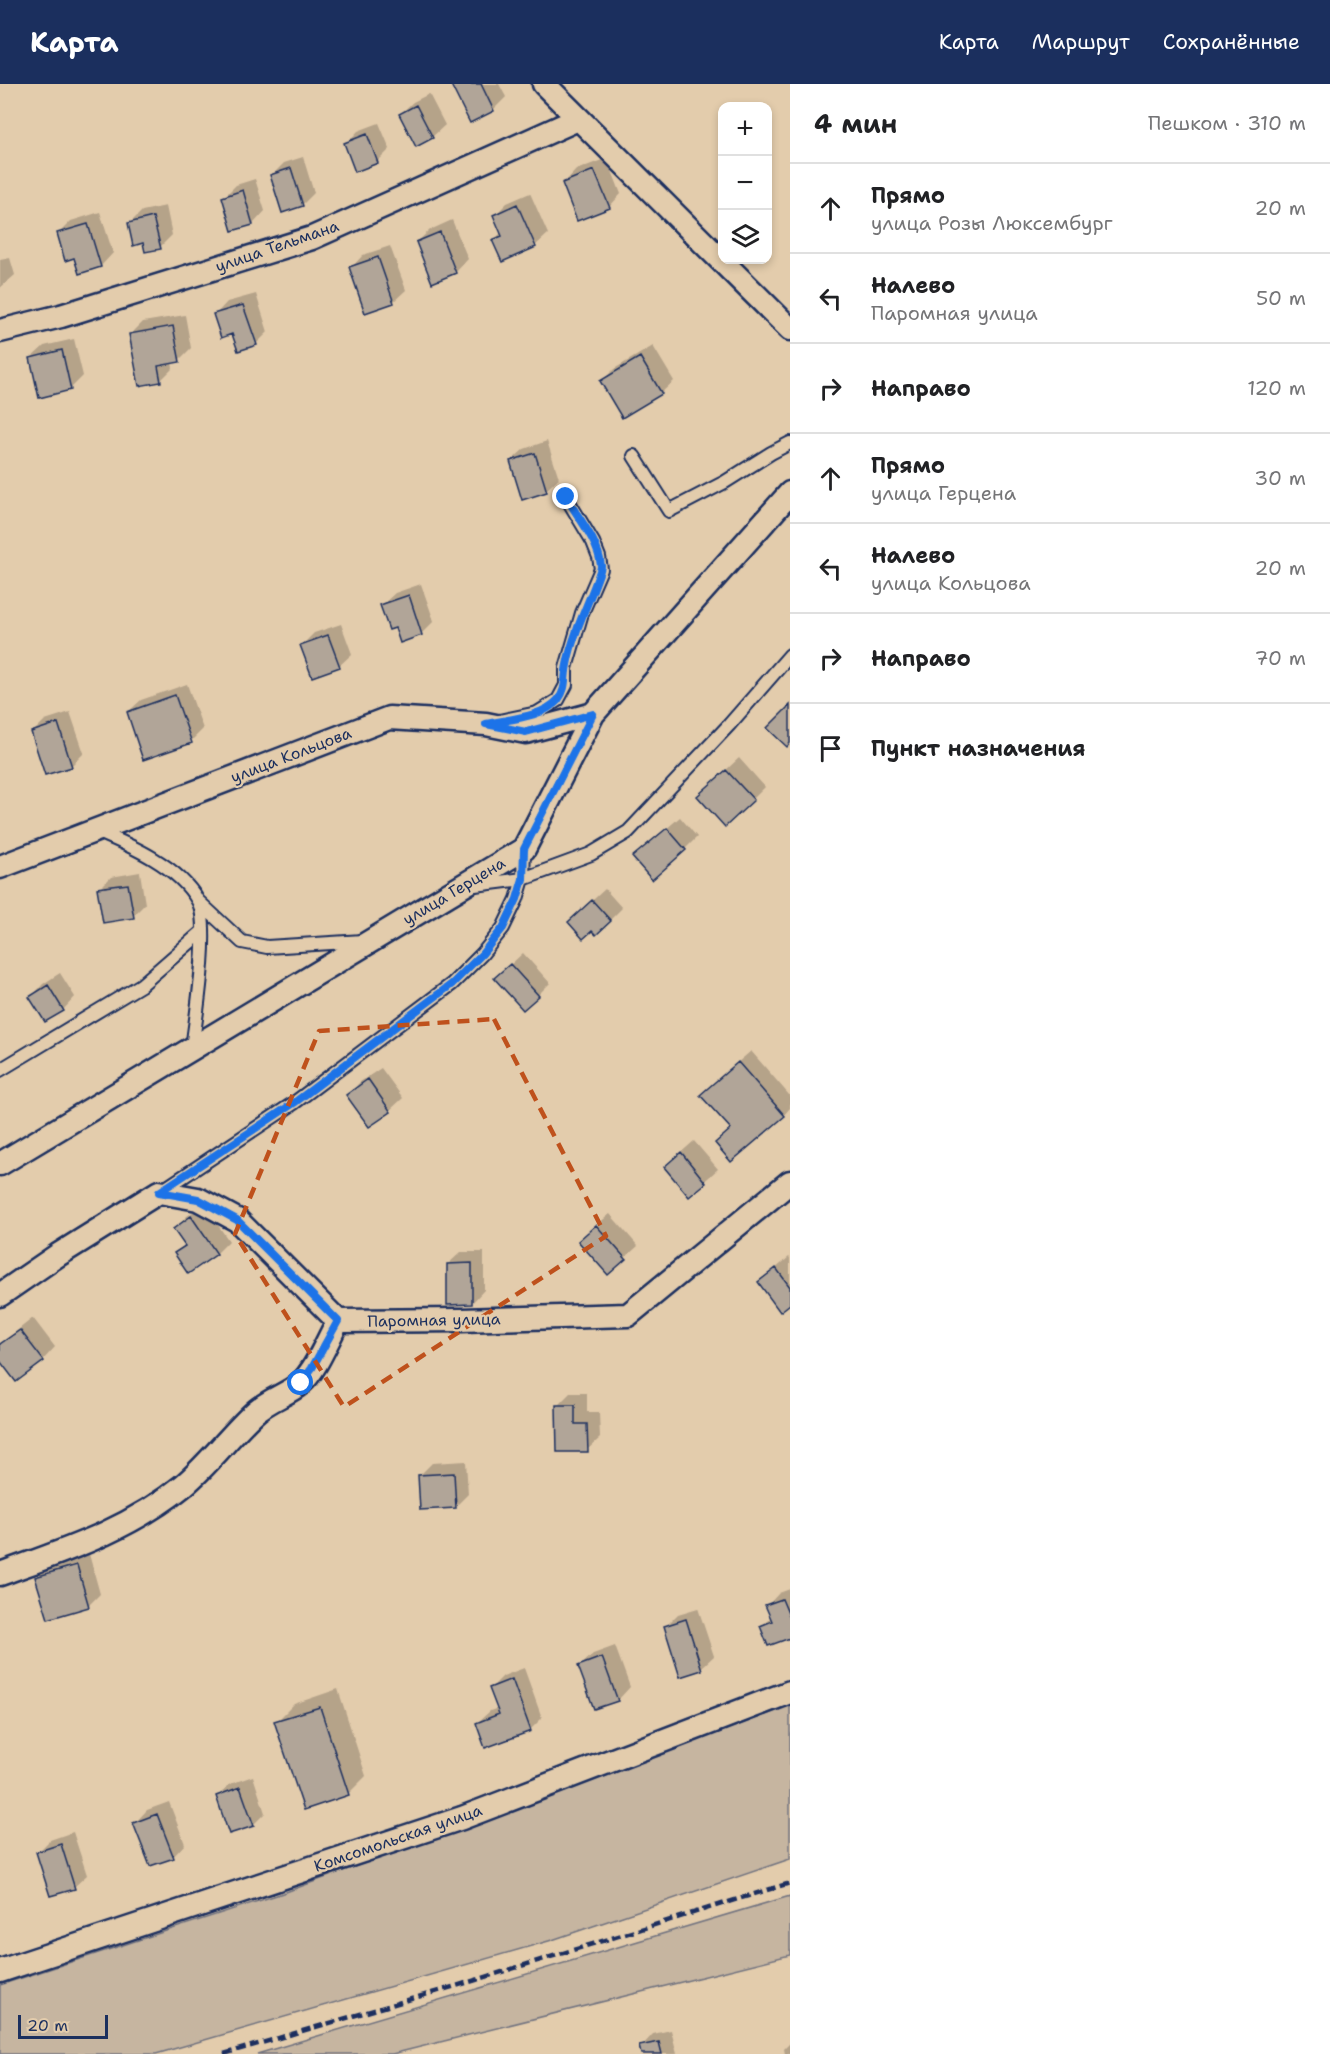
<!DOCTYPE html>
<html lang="ru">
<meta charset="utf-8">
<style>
:root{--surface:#fff;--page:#f6f6f6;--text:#202124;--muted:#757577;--line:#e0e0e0;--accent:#1b2f5e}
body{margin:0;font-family:"Shantell Sans",sans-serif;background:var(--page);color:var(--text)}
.controls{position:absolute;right:18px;top:18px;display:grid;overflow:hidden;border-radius:12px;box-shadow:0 3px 9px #0003}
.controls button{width:54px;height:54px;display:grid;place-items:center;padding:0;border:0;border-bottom:2px solid var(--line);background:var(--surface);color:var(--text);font:30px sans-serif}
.scale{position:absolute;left:18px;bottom:15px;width:90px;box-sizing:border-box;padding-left:6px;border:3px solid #1b2f5e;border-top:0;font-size:16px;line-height:21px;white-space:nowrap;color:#1b2f5e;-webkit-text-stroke:4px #e3ccac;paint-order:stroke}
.stop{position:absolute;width:18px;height:18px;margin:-14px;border:4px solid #1a73e8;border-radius:50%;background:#fff}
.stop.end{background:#1a73e8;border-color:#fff;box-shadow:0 2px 6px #0008}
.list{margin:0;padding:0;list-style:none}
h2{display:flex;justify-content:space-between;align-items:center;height:78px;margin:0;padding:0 24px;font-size:26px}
h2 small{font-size:20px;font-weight:400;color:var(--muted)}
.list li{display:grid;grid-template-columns:39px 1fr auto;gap:18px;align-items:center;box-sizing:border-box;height:90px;padding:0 24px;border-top:2px solid var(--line)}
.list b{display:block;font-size:22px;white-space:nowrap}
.list p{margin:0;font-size:20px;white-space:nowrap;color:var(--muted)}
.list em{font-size:20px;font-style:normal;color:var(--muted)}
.icon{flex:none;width:33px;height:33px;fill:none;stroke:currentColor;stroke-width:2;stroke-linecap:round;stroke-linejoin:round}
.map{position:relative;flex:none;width:790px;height:1970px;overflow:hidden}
header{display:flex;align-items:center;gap:36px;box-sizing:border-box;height:84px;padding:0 30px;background:var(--accent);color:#fff}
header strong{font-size:28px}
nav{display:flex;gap:33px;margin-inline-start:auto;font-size:21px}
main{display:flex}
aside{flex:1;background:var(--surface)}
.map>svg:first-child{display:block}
</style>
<header>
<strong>Карта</strong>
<nav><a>Карта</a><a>Маршрут</a><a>Сохранённые</a></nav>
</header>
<main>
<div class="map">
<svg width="790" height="1970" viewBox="0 0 790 1970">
<rect width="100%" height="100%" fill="#e3ccac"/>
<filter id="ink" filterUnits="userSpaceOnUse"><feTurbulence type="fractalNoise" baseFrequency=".0167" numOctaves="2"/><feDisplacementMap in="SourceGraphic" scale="12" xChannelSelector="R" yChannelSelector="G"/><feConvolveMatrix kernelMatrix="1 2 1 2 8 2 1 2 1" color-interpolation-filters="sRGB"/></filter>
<g filter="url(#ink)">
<path fill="#c6b5a0" stroke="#70727f" stroke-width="1.5" d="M790 1622V1775L552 1856 156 1970H0V1901L286 1808Z
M790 1812V1871L392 1970H257Z"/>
<path fill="#0003" d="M455 0H499L506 13 493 26 471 37Z
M429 10 445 41 432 53 400 30 413 18Z
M379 39 390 65 378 77 356 86 346 60 358 47Z
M303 73 314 109 302 121 272 91 284 79Z
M607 74 621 110 609 123 564 99 576 86Z
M255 95 265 127 253 140 224 113 236 101Z
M530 109 548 150 535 162 494 156 502 148 495 131 507 119Z
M166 122 172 151 160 163 144 157 130 139 142 127Z
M100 128 113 169 101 182 80 188 75 172 58 150 71 137Z
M452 136 468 175 456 188 433 197 417 158 430 146Z
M390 162 406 206 393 218 351 184 363 171Z
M10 174 15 191 0 204V176Z
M256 210 268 248 256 260 233 248 215 231 227 218Z
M185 231 191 264 179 276 172 278 173 284 161 296 130 251 143 238Z
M74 255 83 292 70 305 31 274 44 262Z
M653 262 674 297 661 309 602 297 614 285Z
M547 357 559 394 546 406 511 377 524 365Z
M421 500 434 537 421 550 396 542 382 521 395 509Z
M341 540 352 570 339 582 302 561 314 549Z
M187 600 203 645 191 657 128 628 141 616Z
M70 628 84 669 71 682 33 648 45 636Z
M739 674 765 703 753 715 711 700Z
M680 733 697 753 685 765 634 773Z
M140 788 145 820 133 832 99 805 111 793Z
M605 805 622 824 610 836 582 826Z
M523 869 550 899 538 911 509 882Z
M60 889 75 913 63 926 31 913 43 900Z
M751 967 790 1012V1024L784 1031 732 1045 715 998Z
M381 984 403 1014 390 1026 370 1041 348 1011 360 998Z
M694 1057 718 1085 689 1111 678 1071Z
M204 1121 229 1157 217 1169 176 1170 186 1160 175 1145 187 1132Z
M610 1130 638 1162 608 1189 592 1145Z
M461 1168H484V1206L472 1219 448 1180Z
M789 1173 790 1174V1218L760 1198Z
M33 1234 55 1263 43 1276 0 1274V1260Z
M570 1309H587V1328H599L600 1354 587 1366 557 1322Z
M466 1377 468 1410 456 1422 419 1392 432 1379Z
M89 1470 100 1510 88 1522 37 1493 49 1481Z
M790 1505V1552L762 1542 771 1533 767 1522 779 1509Z
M698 1524 714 1572 701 1584 665 1543 678 1530Z
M615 1562 630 1603 618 1616 580 1582 593 1570Z
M524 1584 542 1634 530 1646 477 1639 490 1627 498 1624 491 1604 503 1592Z
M338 1605 366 1692 348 1710 276 1638 294 1620Z
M253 1692 265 1729 253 1741 218 1712 230 1700Z
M169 1718 185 1760 173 1773 135 1739 147 1726Z
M73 1748 87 1791 74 1803 38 1768 50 1756Z
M671 1946 677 1970H642L641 1963 653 1950Z
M790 1959V1970H785L784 1965Z"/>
<path fill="#b1a598" stroke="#1b2f5e" stroke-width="1.5" d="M454 0H481L494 27 470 39 451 1Z
M416 21 433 54 416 63 399 30Z
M367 50 378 79 355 88 344 59Z
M291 84 303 122 282 129 270 91Z
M594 86 610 124 577 137 562 99Z
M243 106 253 141 232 147 222 113Z
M517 120 536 163 502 178 492 156 502 152 493 131Z
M153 133 161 165 145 168 143 159 133 162 128 139Z
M88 140 101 183 79 190 74 174 65 177 57 149Z
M440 148 456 189 432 199 416 158Z
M378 173 394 219 365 229 349 183Z
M243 221 257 261 238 267 232 250 221 254 213 230Z
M173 242 180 278 158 282 161 298 139 302 129 250Z
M62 266 71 306 39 314 30 274Z
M640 273 662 310 622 334 600 297Z
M535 369 547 408 522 416 510 377Z
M409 511 422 551 400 559 395 544 389 546 380 521Z
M328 551 340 583 312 593 300 561Z
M175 611 192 659 143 676 127 628Z
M790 621V659L787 663 767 644Z
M58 639 72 683 45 691 31 648Z
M726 686 754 716 725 743 697 712Z
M667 744 686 766 652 796 632 773Z
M128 800 134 834 103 839 97 804Z
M592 816 611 837 596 851 592 847 583 855 568 838Z
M510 880 539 912 523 926 494 894Z
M48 901 64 927 45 938 29 913Z
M738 978 785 1032 731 1078 715 1059 731 1045 700 1011Z
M368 995 391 1028 369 1043 346 1011Z
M681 1068 706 1099 689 1113 664 1083Z
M191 1132 217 1170 188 1190 174 1169 185 1162 173 1145Z
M596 1141 626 1175 608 1191 578 1157Z
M472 1179V1220L447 1221V1180Z
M776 1184 790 1203V1220L780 1228 758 1198Z
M20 1246 44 1277 16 1298 0 1277V1260Z
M556 1321H575V1340H587L588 1368H557Z
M454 1389 456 1424 420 1426 418 1391Z
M77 1481 89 1523 48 1535 35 1493Z
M782 1515 790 1534V1554L768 1562 760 1542 772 1537 765 1521Z
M686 1535 702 1586 680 1593 664 1542Z
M602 1573 618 1617 594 1625 578 1582Z
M512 1595 531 1647 485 1664 476 1639 499 1630 489 1604Z
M320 1623 349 1711 304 1726 274 1637Z
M240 1703 254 1742 229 1750 216 1712Z
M157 1730 174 1774 150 1782 133 1739Z
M61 1760 75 1805 50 1812 36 1768Z
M659 1958 662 1970H641L639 1962Z"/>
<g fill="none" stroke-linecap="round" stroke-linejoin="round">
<defs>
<path id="lane" d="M634 372 669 427 725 398 771 369 790 359
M499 637 537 629 558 616 566 601V584L582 529 601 485 599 473 593 458 566 413
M96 747C130 761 179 782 198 817 211 841 196 934 192 964
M475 801 523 795 591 770 628 748 729 641 790 571
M198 817 242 858 267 863 363 857
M0 986 141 901 203 847
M160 1108 294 1019 452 900 482 870 503 844 517 815 523 795 524 765"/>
<path id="street" d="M544 0 790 245
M0 247 61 232 312 154 578 35
M0 783 389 634 486 640 526 648 593 630
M0 1080 524 765 593 630 790 409
M0 1211 58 1171 159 1108 198 1115 237 1136 338 1237 462 1236 628 1231 790 1098
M0 1490C66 1466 129 1446 184 1401 210 1379 230 1351 254 1329 269 1315 287 1311 301 1299 316 1286 328 1255 338 1237
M0 1887 462 1734 790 1608"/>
</defs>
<use href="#lane" stroke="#1b2f5e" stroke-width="16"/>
<use href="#street" stroke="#1b2f5e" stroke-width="27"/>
<use href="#lane" stroke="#e3ccac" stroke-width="12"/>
<use href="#street" stroke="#e3ccac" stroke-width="22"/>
<path stroke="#1b2f5e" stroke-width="4.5" stroke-dasharray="9 4.5" stroke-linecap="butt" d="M224 1970 476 1896 790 1799"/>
</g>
</g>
<g fill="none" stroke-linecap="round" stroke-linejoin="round" filter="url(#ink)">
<path stroke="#1a73e8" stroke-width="8" d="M301 1299 312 1284 338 1237 237 1136 198 1115 159 1108 294 1019 452 900 482 870 503 844 517 815 523 795 524 765 593 630 526 648 486 640C508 635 542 634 558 616 567 605 564 594 567 581 569 569 573 557 577 546 581 534 601 489 601 482 599 458 578 433 566 413"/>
</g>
<path fill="none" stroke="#bf511c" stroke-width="4.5" stroke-dasharray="12 8" stroke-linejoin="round" d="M494 935 606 1152 344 1323 235 1150 319 947Z"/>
<g text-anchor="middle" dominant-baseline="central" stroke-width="4.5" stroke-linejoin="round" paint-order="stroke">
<g font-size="16" fill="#1b2f5e" stroke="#e3ccac">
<text transform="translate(277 162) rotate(-19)">улица Тельмана</text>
<text transform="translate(291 671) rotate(-21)">улица Кольцова</text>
<text transform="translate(454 807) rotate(-31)">улица Герцена</text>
<text transform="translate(434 1236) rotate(-1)">Паромная улица</text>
<text transform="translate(398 1754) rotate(-19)">Комсомольская улица</text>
</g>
</g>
</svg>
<div class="controls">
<button>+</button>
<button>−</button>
<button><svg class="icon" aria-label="layers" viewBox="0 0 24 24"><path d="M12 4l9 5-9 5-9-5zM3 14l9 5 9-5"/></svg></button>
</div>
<div class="scale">20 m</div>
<div class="stop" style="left:301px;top:1299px"></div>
<div class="stop end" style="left:566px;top:413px"></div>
</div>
<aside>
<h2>4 мин<small>Пешком · 310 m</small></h2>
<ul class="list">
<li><svg class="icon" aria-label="ahead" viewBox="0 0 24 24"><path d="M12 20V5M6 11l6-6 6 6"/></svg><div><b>Прямо</b><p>улица Розы Люксембург</p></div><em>20 m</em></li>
<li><svg class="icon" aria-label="left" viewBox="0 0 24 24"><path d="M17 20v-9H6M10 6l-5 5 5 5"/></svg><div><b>Налево</b><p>Паромная улица</p></div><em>50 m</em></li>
<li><svg class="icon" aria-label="right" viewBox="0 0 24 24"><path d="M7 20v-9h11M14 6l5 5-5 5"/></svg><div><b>Направо</b></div><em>120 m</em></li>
<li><svg class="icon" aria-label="ahead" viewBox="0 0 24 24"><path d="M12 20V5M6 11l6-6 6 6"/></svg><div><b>Прямо</b><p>улица Герцена</p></div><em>30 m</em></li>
<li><svg class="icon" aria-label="left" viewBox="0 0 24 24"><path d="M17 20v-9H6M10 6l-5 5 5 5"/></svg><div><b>Налево</b><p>улица Кольцова</p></div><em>20 m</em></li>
<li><svg class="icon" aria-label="right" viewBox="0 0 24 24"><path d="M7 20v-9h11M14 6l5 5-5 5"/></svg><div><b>Направо</b></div><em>70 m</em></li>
<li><svg class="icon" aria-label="arrive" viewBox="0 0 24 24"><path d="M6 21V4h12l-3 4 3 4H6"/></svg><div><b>Пункт назначения</b></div></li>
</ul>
</aside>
</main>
